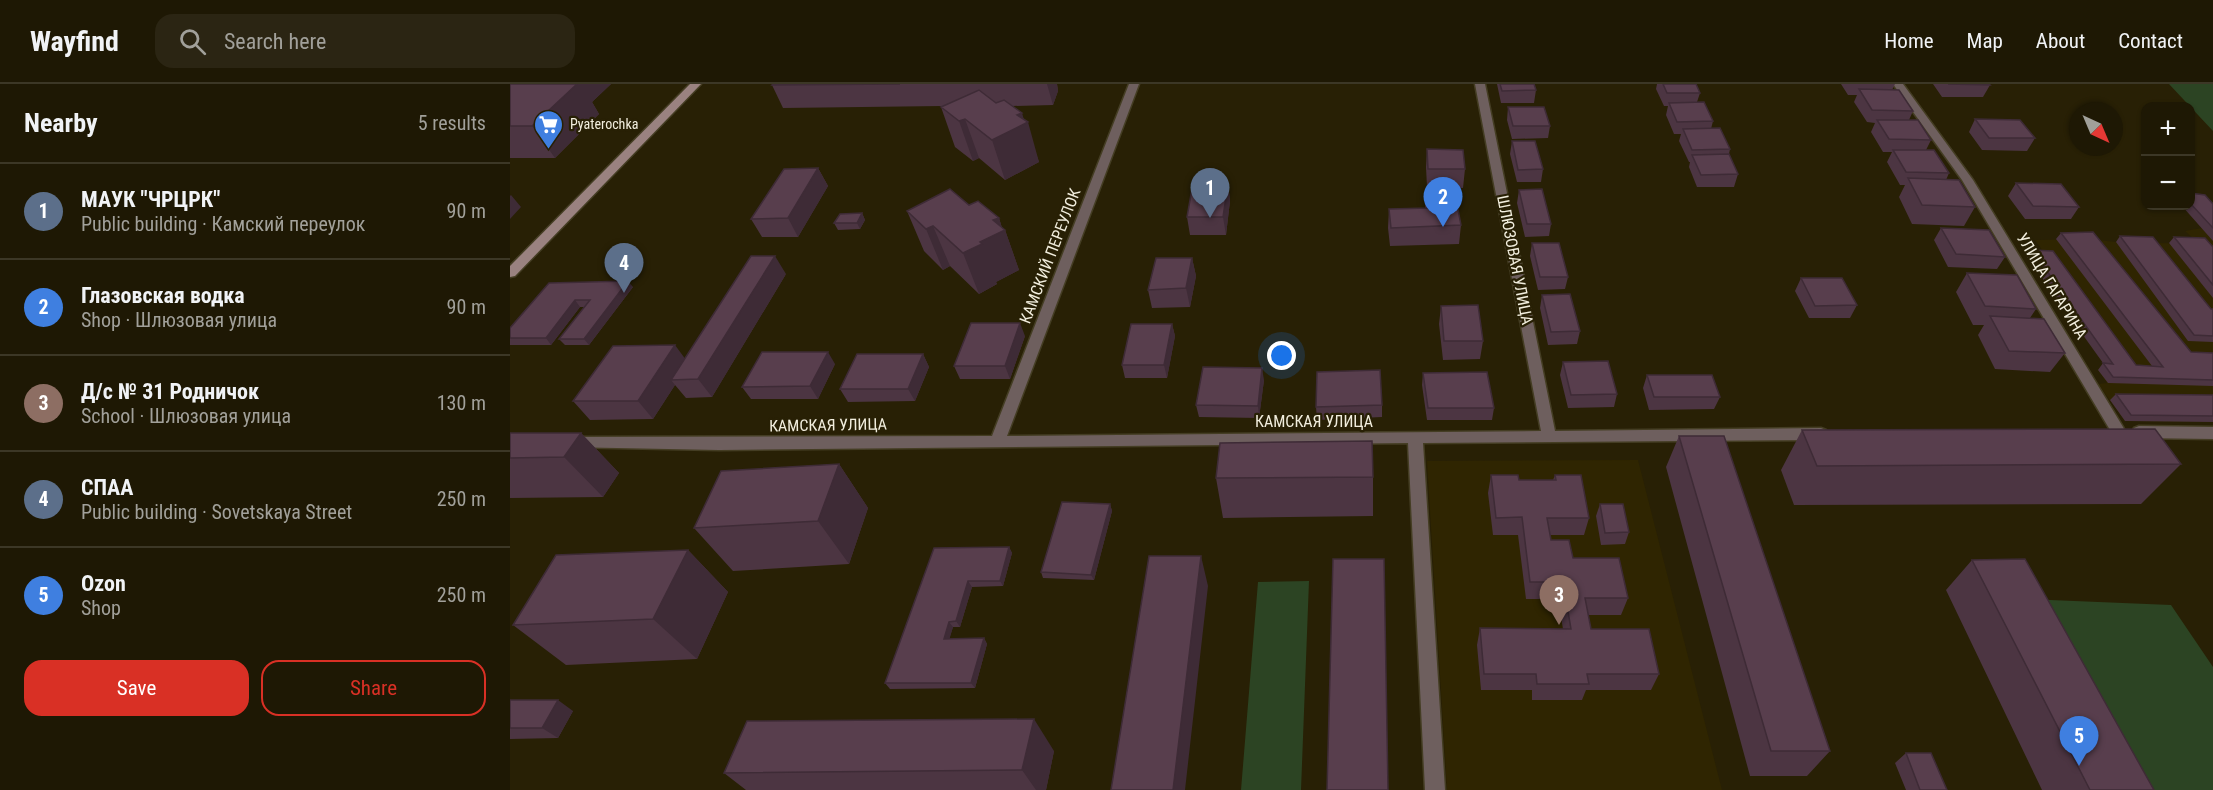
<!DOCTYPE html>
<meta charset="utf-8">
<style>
:root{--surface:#1e1804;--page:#2b2513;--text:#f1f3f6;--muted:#a1a09a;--line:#3c3726;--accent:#d93025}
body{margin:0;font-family:"Roboto Condensed",sans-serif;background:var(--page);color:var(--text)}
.controls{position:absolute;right:18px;top:18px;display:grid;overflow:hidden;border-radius:12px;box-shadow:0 2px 4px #0004}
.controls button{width:54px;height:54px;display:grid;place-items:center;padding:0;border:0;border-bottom:2px solid var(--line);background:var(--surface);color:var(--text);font:30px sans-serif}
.compass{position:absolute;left:1559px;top:18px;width:54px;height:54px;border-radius:50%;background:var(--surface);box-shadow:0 2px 4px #0004;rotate:136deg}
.you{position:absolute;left:772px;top:272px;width:21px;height:21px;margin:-15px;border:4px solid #fff;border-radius:50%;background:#1a73e8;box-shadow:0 0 0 9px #1a73e833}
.badge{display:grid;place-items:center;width:39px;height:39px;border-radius:50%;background:var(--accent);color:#fff;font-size:20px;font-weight:700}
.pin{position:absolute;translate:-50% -50px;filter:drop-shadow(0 2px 3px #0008)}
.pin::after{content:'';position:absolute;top:32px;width:21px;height:18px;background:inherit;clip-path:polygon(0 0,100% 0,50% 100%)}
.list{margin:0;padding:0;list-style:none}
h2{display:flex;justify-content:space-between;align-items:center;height:78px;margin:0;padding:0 24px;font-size:26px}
h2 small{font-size:20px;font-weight:400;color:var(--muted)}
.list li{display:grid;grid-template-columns:39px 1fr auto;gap:18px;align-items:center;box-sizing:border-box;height:96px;padding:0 24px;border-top:2px solid var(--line)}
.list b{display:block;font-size:22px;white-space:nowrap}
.list p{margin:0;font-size:20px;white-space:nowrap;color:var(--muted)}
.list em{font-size:20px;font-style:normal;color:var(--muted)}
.actions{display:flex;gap:12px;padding:18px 24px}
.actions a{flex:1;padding:14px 0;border:2px solid var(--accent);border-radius:18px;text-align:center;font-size:21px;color:var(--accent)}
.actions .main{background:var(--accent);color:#fff}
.icon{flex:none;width:33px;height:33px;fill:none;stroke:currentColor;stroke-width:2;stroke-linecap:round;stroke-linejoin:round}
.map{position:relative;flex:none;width:1703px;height:706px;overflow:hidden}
header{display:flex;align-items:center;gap:36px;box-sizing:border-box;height:84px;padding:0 30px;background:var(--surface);border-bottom:2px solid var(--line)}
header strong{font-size:28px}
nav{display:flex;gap:33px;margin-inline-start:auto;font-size:21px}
.search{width:420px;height:54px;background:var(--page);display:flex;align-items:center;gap:15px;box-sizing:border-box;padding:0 21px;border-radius:18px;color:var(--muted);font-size:22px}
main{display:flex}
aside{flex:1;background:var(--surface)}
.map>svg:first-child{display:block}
</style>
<header>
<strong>Wayfind</strong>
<div class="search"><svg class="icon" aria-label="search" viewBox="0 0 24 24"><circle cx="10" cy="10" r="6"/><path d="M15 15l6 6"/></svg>Search here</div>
<nav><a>Home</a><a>Map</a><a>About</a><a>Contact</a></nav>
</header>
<main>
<aside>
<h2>Nearby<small>5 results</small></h2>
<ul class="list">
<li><span class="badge" style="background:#5c6f8a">1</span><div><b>МАУК &quot;ЧРЦРК&quot;</b><p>Public building · Камский переулок</p></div><em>90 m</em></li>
<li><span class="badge" style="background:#3f7fe0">2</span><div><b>Глазовская водка</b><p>Shop · Шлюзовая улица</p></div><em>90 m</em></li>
<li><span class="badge" style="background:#8d6e63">3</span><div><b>Д/с № 31 Родничок</b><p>School · Шлюзовая улица</p></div><em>130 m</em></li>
<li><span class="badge" style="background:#5c6f8a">4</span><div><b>СПАА</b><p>Public building · Sovetskaya Street</p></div><em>250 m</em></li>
<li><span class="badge" style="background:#3f7fe0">5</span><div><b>Ozon</b><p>Shop</p></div><em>250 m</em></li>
</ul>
<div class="actions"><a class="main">Save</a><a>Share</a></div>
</aside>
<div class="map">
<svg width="1703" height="706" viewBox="0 0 1703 706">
<rect width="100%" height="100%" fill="#282005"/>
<path fill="#2f2501" d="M1690 118H1703V338L1615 337 1588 300 1597 299 1588 286H1597L1538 174 1525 156 1579 155 1606 158 1689 160 1675 147 1692 144 1672 122Z
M1128 376 1212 706H937L917 377Z"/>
<path fill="#2c4423" d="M1659 0H1703V47Z
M799 497 791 706H731L748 498Z
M1513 515 1661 521 1703 583V706H1611Z"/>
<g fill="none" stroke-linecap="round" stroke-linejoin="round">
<defs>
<path id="minor" d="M619 0H629L497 352 1031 347 965 0H975L1045 347 1311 344 1316 346 1318 350 1316 354 1311 356 913 359 935 706H915L898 359 209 366 55 363 52 359 55 355 60 353 482 352Z
M1383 0H1393L1463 96 1613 343 1615 347 1613 351H1603L1452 96Z
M1629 342 1703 343V355L1629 354 1624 352 1622 348 1624 344Z"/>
<path id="secondary" d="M180 0H191L5 192 0 193V182Z"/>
</defs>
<use href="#minor" stroke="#443d23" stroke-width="3"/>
<use href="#secondary" stroke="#443d23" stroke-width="3"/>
<use href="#minor" fill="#6e5f5e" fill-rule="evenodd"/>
<use href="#secondary" fill="#9a8280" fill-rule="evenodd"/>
</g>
<path fill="#4c3542" d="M0 0H101L82 18 89 30 45 74H0Z
M263 0H547L548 7 543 21 502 22 514 35 529 78 495 96 469 74 463 77 445 63 431 23 433 22 273 24 262 1Z
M987 0H1024L1026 6 1024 19H991Z
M1147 0H1186L1190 9 1187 18 1203 37 1201 45 1220 65 1219 70 1228 90 1224 103H1187L1179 83 1180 78H1179L1169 57 1171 50H1164L1156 31 1158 22H1154L1146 5Z
M1331 0H1385L1382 6 1403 27 1399 36 1421 56 1416 66 1439 89 1436 96 1465 123 1454 142 1402 140 1389 113 1395 101H1390L1377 78 1382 68H1373L1361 48 1365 39 1357 38 1344 18 1347 11H1338Z
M1423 0H1479L1480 1 1473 13H1432Z
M998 23 1040 42 1038 54 1002 55 997 36Z
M1465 35 1525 54 1517 67 1472 66 1459 48Z
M1002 57 1033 85 1031 98H1007L1000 70Z
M917 65 955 85 953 104 917 103 916 83Z
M308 84 318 102 288 153H252L241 135Z
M718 99 720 117 716 151H680L677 133Z
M1506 99 1569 123 1561 135H1515L1498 112Z
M916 106 951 141 949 160 880 162 878 144 879 125 915 124Z
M1009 106 1041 140 1039 152 1015 153 1007 119Z
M1680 109 1703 120V157L1672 122H1680Z
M459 121 489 134 492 144 495 146 509 186 486 198 487 200 469 210 440 182 433 186 414 167 397 127Z
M352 129 355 136 350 145 328 146 324 139Z
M1431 144 1495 173 1487 185 1438 183 1424 156Z
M1551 149 1681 268 1703 269V302L1598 299 1588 286 1593 279 1517 173 1522 166 1626 281 1642 282 1546 155Z
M1610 152 1701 225H1703V258L1678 257 1606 158Z
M1664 153 1703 163V214L1659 159Z
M1022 159 1058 193 1055 205 1028 206 1020 172Z
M682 174 686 192 680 223 642 224 638 206Z
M1457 189 1526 225 1520 234 1555 269 1540 288 1485 285 1468 251 1474 241H1463L1446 208Z
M276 190 202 313 176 314 165 301 143 335 80 336 63 317 175 274Z
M1291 194 1347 221 1340 234H1299L1285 207Z
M39 199 123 203 79 261H55L49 255 75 223H70L41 261H0V244Z
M1032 211 1070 247 1067 260 1038 261 1030 224Z
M931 222 973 257 970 275 933 276 929 240Z
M662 240 665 252 657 294H615L612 281Z
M515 252 500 295H450L444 282Z
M413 270 419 283 405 317 338 318 330 305Z
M1053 278 1107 310 1104 323 1058 324 1050 291Z
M325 280 308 315H241L232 303Z
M913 289 984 324 982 336H917L912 301Z
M1137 291 1210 313 1204 325 1139 326 1133 304Z
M754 296 749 334 689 333 686 321Z
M1606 310 1703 311V338L1615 337 1600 316Z
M872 321V333L807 336 806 323Z
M1292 346 1671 380 1631 420 1284 421 1271 386Z
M0 349H71L109 389 93 413 0 414Z
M1169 352 1320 667 1297 692H1240L1156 383Z
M329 380 358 424 339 480 223 487 184 444Z
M981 391 1009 396H1043L1045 391 1079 434 1074 451H1040L1041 456 1063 474 1118 514 1111 531H1078L1081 545 1149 590 1141 606H1076L1072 616H1022V606H971L967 561 970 544 1053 545 1048 515H1016L1008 451H983L978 409Z
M863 393V432L713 434 706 394Z
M600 420 602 427 584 496 533 494 531 488Z
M1090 420 1119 448 1115 460 1091 461 1086 432Z
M499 463 502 469 493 502 462 503 450 543H443L439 555 474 554 477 560 465 604 380 605 375 599 424 464Z
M178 466 218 508 187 575 56 581 3 541Z
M1462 476 1644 706H1532L1436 506Z
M0 616 63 627 48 654 0 655Z
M544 667 536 706H236L214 689Z
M1396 669 1437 706H1396L1385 679Z"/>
<path fill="#3e2b36" d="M55 0H101L82 18 89 30 45 74 22 42Z
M537 0H547L548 7 543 21Z
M512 29 515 39 518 38 529 78 495 96 482 56 507 31Z
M455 35 469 74 463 77 449 37Z
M308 84 318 102 288 153 278 134Z
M718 99 720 117 716 151 713 133Z
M1 111 11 123 0 135V112Z
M352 129 355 136 350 145 347 139Z
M489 134 493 147 495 146 509 186 486 198 487 200 469 210 453 169 470 158 483 136Z
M423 142 440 182 433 186 416 145Z
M265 172 276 190 202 313 188 295Z
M682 174 686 192 680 223 676 204Z
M118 197 123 203 79 261 74 255Z
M65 216 70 223 41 261 36 254Z
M510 239 515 252 500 295 495 282Z
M662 240 665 252 657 294 654 281Z
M165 261 179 280 161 296 165 301 143 335 128 317Z
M318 268 325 280 308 315 300 302Z
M413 270 419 283 405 317 398 305Z
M752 284 754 296 749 334 748 322Z
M71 349 109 389 93 413 54 373Z
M329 380 358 424 339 480 308 437Z
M600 420 602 427 584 496 581 491Z
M499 463 502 469 493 502 490 497Z
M178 466 218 508 187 575 143 535Z
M691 472 698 502 675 706H663Z
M458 497 462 503 450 543 446 537Z
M439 538 443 543 438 560 434 555Z
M474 554 477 560 465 604 461 599Z
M48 616 63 627 48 654 32 644Z
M524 635 544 667 536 706H526L512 686Z"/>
<path fill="#583e4d" stroke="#3e2b36" stroke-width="1.5" d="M0 0H67L22 42H0Z
M263 0H390L262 1Z
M990 0H1024L1026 6 992 7Z
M1153 0H1186L1190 9H1157Z
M1438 0H1479L1480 1Z
M1349 5 1389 6 1403 27 1362 26Z
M469 6 486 19 494 16 512 29 507 31 518 38 482 56 455 35 449 37 431 23Z
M1194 18 1203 37 1167 38 1159 19Z
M998 23H1034L1040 42H1003Z
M1465 35 1510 36 1525 54H1479Z
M1367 36H1408L1421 56 1379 55Z
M1210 44 1220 65 1182 66 1173 45Z
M1002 57H1025L1033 85 1008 86Z
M917 65 953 66 955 85H918Z
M1383 66H1424L1439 89 1396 88Z
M1219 70 1228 90 1191 91 1182 71Z
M308 84 278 134 241 135 274 85Z
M1398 94 1449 96 1465 123 1412 121Z
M683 99H718L713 133H677Z
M1506 99 1551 100 1569 123 1523 122Z
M440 105 459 121 468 117 489 134 483 136 495 146 470 158 472 160 453 169 423 142 416 145 397 127Z
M944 105 951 141 881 144 879 125 919 124 916 106Z
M1032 105 1041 140H1017L1009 106Z
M1680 109 1695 111 1703 120V144L1680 119Z
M352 129 347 139H324L330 130Z
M1431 144 1479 146 1495 173 1446 170Z
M1583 148 1681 268 1703 269V296L1603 293 1593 279 1603 280 1522 166 1543 167 1626 281 1653 283 1551 149Z
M1610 152 1643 153 1701 225H1703V252L1684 251Z
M1664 153 1695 154 1703 163V201Z
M1022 159H1049L1058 193H1030Z
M241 172H265L188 295 161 296Z
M646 174H682L676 204 638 206Z
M1457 189 1507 191 1526 225 1475 222Z
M1291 194H1332L1347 221 1305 222Z
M118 197 74 255H49L80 216H65L36 254H0V244L39 199Z
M1060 210 1070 247 1041 248 1032 211Z
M968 221 973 257H934L931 222Z
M1480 232 1534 235 1555 269 1499 267Z
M461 239H510L495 282H444Z
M621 240H662L654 281H612Z
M165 261 128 317H63L103 262Z
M252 268H318L300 302 232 303Z
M347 270H413L398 305H330Z
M1098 277 1107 310 1061 311 1053 278Z
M693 283 752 284 748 322 686 321Z
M870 286 872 321 806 323 807 288Z
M977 288 984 324H918L913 289Z
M1137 291H1202L1210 313H1144Z
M1606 310 1703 311V332L1621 331Z
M1645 345 1671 380 1307 382 1292 346Z
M0 349H71L54 373 0 374Z
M1169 352H1214L1320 667H1261Z
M862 357 863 393 706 394 710 359Z
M329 380 308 437 184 444 211 387Z
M981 391H1008L1009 396H1046L1045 391H1071L1079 434H1037L1041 456H1059L1063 474H1109L1118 514H1075L1081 545H1139L1149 590H1077L1079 600H1027L1026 590H974L970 544 1061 545 1053 498H1020L1012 433 986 434Z
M552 418 600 420 581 491 531 488Z
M1090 420H1113L1119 448 1095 449Z
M499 463 490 497H458L446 537 439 538 434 555 474 554 461 599H375L424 464Z
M178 466 143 535 3 541 46 471Z
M639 472H691L663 706H601Z
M823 475H874L878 706H817Z
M1515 475 1644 706H1580L1462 476Z
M0 616H48L32 644H0Z
M524 635 512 686 214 689 237 637Z
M1396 669H1421L1437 706H1410Z"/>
<defs>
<symbol id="supermarket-pin" viewBox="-11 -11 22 30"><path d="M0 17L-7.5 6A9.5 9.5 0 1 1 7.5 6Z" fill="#3f7fe0" stroke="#282005"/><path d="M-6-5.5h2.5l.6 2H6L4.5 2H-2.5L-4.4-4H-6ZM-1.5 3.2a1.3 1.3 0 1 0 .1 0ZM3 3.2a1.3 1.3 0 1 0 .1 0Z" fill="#fff"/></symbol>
</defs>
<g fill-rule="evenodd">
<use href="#supermarket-pin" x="22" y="24" width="33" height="45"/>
</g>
<g text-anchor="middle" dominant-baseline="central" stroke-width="4.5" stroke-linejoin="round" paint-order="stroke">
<g font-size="14" fill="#f2eede" stroke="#282005" text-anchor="start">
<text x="60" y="40">Pyaterochka</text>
</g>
<g font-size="16" fill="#f2eede" stroke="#282005">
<text transform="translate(540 172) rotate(-69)">КАМСКИЙ ПЕРЕУЛОК</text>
<text transform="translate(1005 176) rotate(79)">ШЛЮЗОВАЯ УЛИЦА</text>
<text transform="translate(1542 202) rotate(59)">УЛИЦА ГАГАРИНА</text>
<text x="804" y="337">КАМСКАЯ УЛИЦА</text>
<text transform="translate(318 341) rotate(-1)">КАМСКАЯ УЛИЦА</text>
</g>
</g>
</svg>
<div class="controls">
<button>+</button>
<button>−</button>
</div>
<svg class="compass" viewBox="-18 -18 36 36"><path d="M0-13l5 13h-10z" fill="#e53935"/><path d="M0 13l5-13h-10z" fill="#a1a09a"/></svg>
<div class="you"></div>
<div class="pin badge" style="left:700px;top:134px;background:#5c6f8a">1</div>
<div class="pin badge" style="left:933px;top:143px;background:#3f7fe0">2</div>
<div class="pin badge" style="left:1049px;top:541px;background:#8d6e63">3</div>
<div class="pin badge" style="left:114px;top:209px;background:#5c6f8a">4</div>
<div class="pin badge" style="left:1569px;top:682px;background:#3f7fe0">5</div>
</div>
</main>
